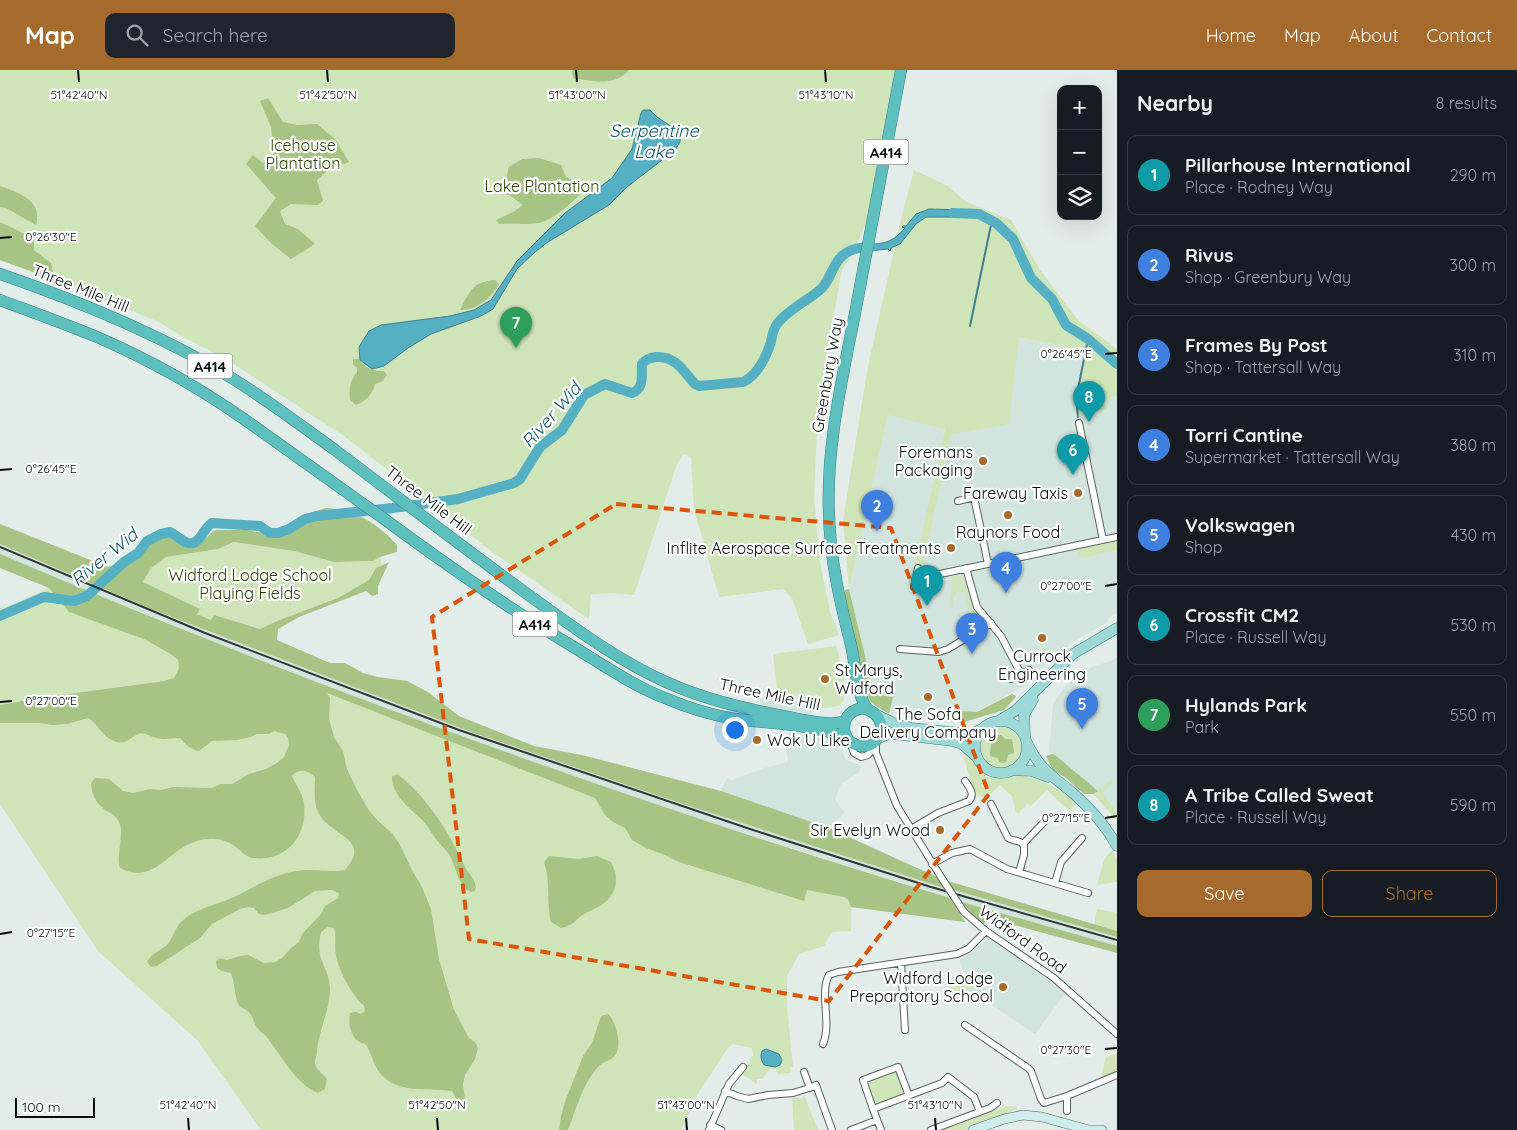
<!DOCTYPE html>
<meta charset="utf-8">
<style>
:root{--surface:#171b24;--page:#20242c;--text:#f1f3f6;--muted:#9ea1a6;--line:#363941;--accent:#a66a2c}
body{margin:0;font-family:Quicksand,sans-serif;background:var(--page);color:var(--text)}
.controls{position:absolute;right:15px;top:15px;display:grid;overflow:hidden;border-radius:10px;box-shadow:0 5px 20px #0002}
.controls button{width:45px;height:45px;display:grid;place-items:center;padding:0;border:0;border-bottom:1px solid var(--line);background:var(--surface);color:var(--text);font:25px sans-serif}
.scale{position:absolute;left:15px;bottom:12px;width:80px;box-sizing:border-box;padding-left:5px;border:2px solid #090d0c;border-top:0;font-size:14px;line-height:18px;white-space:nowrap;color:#090d0c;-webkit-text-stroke:4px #fff;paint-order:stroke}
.you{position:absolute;left:734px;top:659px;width:18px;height:18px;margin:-12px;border:4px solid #fff;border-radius:50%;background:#1a73e8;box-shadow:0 0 0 8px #1a73e833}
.badge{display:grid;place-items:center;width:32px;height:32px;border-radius:50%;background:var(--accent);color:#fff;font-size:16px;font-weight:700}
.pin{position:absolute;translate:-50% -41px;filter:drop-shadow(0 1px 2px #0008)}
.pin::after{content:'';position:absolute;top:26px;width:18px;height:15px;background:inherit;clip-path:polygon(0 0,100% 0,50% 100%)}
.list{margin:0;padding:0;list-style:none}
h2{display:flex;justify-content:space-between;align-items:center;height:65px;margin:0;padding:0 20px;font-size:21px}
h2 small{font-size:16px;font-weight:400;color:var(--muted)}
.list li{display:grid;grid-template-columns:32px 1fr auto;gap:15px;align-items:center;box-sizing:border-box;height:80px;margin:0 10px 10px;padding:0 10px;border:1px solid var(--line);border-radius:10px}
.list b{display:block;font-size:19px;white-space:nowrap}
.list p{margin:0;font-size:16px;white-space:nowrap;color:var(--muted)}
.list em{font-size:16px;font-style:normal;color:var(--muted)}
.actions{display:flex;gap:10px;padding:15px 20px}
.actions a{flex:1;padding:11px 0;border:1px solid var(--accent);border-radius:10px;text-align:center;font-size:18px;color:var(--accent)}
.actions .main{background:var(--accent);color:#fff}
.icon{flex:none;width:28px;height:28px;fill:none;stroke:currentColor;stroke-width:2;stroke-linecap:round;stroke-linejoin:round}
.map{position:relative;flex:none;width:1117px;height:1060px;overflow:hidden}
header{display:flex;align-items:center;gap:30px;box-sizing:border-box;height:70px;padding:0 25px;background:var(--accent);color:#fff}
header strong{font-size:24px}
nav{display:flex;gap:28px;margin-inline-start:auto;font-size:18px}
.search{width:350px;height:45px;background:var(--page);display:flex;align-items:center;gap:12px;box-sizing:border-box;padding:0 18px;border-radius:10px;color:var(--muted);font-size:19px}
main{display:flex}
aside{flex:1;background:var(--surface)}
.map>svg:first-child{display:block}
</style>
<header>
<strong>Map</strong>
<div class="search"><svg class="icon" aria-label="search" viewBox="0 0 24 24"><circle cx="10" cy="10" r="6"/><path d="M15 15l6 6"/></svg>Search here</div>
<nav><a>Home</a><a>Map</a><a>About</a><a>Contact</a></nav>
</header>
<main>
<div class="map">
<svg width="1117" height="1060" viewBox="0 0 1117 1060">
<rect width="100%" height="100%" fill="#e2ece8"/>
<path fill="#d1e4dd" d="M1019 267 1053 274 1084 285 1075 330 1078 346 1106 341 1104 329 1117 326V543L1111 546 1106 553 1069 574 1063 581 1028 608V613L1024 616 954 653 890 643 893 627 874 625 849 519 888 345 945 358 914 497 922 499 952 363 1008 354Z
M0 474 151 539 471 662 677 732 944 818 950 828 659 736 446 662 221 575 23 494 0 484Z
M1117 587V741L1102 723 1113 709 1098 721 1049 681 1053 634 1067 614 1092 597 1111 591Z
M800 624H811L816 639 812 643 804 645 762 636 759 628 763 627 778 628Z
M784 664 826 668 841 679 846 690 859 695 862 694 859 702 841 714 835 729 844 743 829 758 721 721 727 708 732 710 765 698 788 692Z
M954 820 1117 867V876L962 832Z
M988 869 995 871 1032 896 1066 922 1035 964 974 923 967 921 962 923 959 929 952 927 946 912 965 906 959 889 969 884Z"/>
<path fill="#cfe4b8" d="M0 0H895L869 145 852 186 842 199 825 292 817 358 814 429 820 493 830 542 839 565 808 574 792 528 783 519 719 527 694 439 691 387 683 384 677 394 634 525 612 523 591 524 589 549 491 481 344 366 226 289 183 267 159 252 72 216 0 190Z
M914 100 948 116 965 131 1011 150 1040 200 1078 250 1117 279V326L1104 329 1107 340 1078 347 1075 330 1084 285 1053 274 1019 267 1009 354 952 364 922 499 914 497 945 359 888 345 849 519 843 451 867 301 900 153Z
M1117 471V480L1081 488 1078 482 1082 478Z
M234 472 294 481 334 492 373 491 380 487 382 495 376 499 369 510 338 528 277 551 260 559 214 545 212 550 197 544 199 539 143 512 151 498 166 487 218 479Z
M953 504 960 505 965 512 972 536 978 548 977 555 974 557 972 555 974 549 967 534 968 531 965 530 966 522 957 521 956 525H954L952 539 949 538Z
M49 518 69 542 146 570 172 585 178 590 179 598 174 608 164 611 46 627 0 635V538L9 536Z
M836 576C839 588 852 626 840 635 835 638 823 637 816 639L810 624H800L778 628 773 584Z
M266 598 449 670 960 843 965 852 851 837V861L832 862 824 876 799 884 787 906V936L793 997H790L791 1003 777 1004 776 999H770L762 1009H757V1014L740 1003 751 992 749 989 753 986 752 978 733 974 728 978 696 1027 681 1060H261L198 971 98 881 0 734V640Z
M980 678a21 21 0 1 1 42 0a21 21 0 1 1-42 0Z
M966 682C973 690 977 701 986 706 998 712 1009 706 1021 706 1036 705 1066 723 1077 733L1069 741 1047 720 1031 736 1027 734 1018 744 1016 742 1012 726 1000 715 986 728 974 724 963 684Z
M1113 708 1112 714 1102 723 1117 741V752L1094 724Z
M1112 780 1117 789V812L1097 815 1104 790Z
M1097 839 1117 843V861L1094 855Z
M972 904 977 916 953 925 948 913Z
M1117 983V1000L1101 1008 1106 987Z
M891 1001 898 1004 904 1019 899 1027 881 1034 873 1030 868 1016 871 1008Z
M804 1025 818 1060H794L792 1027 801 1029Z
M1006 1036 1017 1037V1039L964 1060H937L961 1054 970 1048 984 1045 993 1039H1000Z"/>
<path fill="#a7c485" d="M572 0H629C615 17 592 11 573 8Z
M268 28 283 52 297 55 317 54 335 69 349 92 327 101 317 110 323 131 318 135 291 134 280 141 285 154 298 159 315 174 291 189 271 173 255 156 276 128 246 94 253 85 263 93 274 84 271 57 260 31Z
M539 88 561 95 566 107 586 118C576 130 553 150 539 153 526 155 512 153 499 154L496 150 513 142 523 135 509 125 502 124 509 97 522 89Z
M0 116C19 123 43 130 36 155L6 138 0 137Z
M0 152 27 165 34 170V180L51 193 55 210 0 190Z
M495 210 499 214C491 228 477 240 460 240 470 221 472 212 495 210Z
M353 289H359C366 299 372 301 384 301L387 305 383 311 375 314C373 324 366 331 356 335L350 330C349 318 350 311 357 302V297L353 295Z
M326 438C354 439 379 454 397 475V482L380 487 373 491 334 492 294 481 234 472 218 479 166 487 151 498 143 512 200 539 197 544 211 550 214 545 260 559 277 551 338 528 369 510 376 498 389 492 378 516V524L372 526 366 521 299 547 278 559 277 570 330 593H345L363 603 378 607 407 611 428 622 459 646 534 676 582 685 721 721 829 758 937 807 944 818 677 732 471 662 151 539 0 474V454L108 497 138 487 144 469 164 458C170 467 185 480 197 475 203 473 209 464 215 460H247L273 465 303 445Z
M0 484C310 616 627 731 950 828L965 852 851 837 848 829 844 827 807 820 804 831 679 792 665 785 646 778 632 770 625 758 613 752 605 745 595 728 327 623 330 628 329 649 334 667 343 681 347 699 357 720 368 739 378 751 392 763 399 773 412 800 422 817 431 839 439 889 454 940 469 968 475 972 478 978 475 989 465 1005 463 1014 465 1028 463 1034H459L452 1021C427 1017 397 1025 379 1002 373 994 370 978 365 974 363 973 360 973 358 971 350 965 348 952 350 943L356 942 361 944 365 941 364 936C353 927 338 900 336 885 334 876 337 867 334 858L328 857 321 862C314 891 329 895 330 919 330 941 318 961 317 983 316 987 315 990 315 994 317 1000 323 1004 327 1009L325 1019 318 1023C296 1015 279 982 265 965 263 963 260 962 259 960 250 950 256 943 240 937 233 926 236 914 231 903L222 901 217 898 216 891 220 888 227 890 240 886 248 885 264 893 275 892 282 888 290 879 299 872 303 863 321 844 325 836 338 828 339 823 332 820 315 821 288 838 265 845 259 844 254 838 248 837 240 839 212 854 200 868 157 896 151 897 147 892C152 883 159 881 167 875 173 868 175 858 181 852 193 840 210 836 225 831 249 821 270 805 296 801 313 798 329 803 345 800 373 768 330 767 318 742 313 730 315 719 315 707 308 700 299 698 292 706 296 716 303 723 304 734 308 765 287 792 253 788 246 787 242 782 237 778 225 768 211 767 197 771 168 779 154 816 120 798 115 782 127 762 117 749 113 743 106 742 102 737 94 731 92 722 91 713L95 708 109 709 123 721 133 723 150 719 161 720 173 717 212 718 221 714H232L249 704 266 699 277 693 284 687 289 675 288 668 285 664 274 661 269 664H257L251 667 237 670 212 671 199 681C190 679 186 675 180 668 173 668 164 670 157 668 150 667 146 662 139 664 130 667 126 676 114 671 102 667 98 653 88 648L67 654 52 655 40 653H0V635L46 627 164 611 174 608 179 598 178 590 172 585 146 570 69 542 49 518 0 498Z
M849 519 874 624 893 627 889 644 872 633 865 623 859 587 845 528V520Z
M1012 624 1016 626 1015 628 1004 640 964 652 957 651V646L961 641 977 642Z
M996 665H1001L1005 669H1012L1014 683 1008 685 1006 692 1003 693 999 692 998 688 990 686 991 673 995 672Z
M1052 684 1055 685 1098 721 1094 724H1084L1066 708 1053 700 1046 686Z
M397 704C427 726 450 764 465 797 469 805 478 811 475 821L471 822C456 815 457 795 448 783 443 777 437 771 433 765 430 761 428 756 424 752 412 739 391 726 392 706Z
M549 786 579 789 597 786 611 792C619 807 618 823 603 834 596 839 588 841 581 846 571 854 575 854 561 858L551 852C546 832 551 812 544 792Z
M948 811 1117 861V867L954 820Z
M962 832 1117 876V883L988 848 983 854 968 841Z
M608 944C616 952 622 973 616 984 612 991 603 991 598 997 583 1013 576 1040 568 1060H559L561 1046 566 1029 583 986 592 973 601 946Z"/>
<path fill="#56b0c4" stroke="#3f7f8d" d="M643 40H650C659 51 671 54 681 64L680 72 675 80 627 117 609 135 548 172 535 182 517 199 493 239 481 246 431 264 408 278 384 296 372 299 360 290 359 277 369 261 381 255 450 246 474 240 491 230 517 191 565 143 612 108 632 79 641 43Z
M929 139 966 140V147H926L916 154 900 174 891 178 890 181 888 179 858 182 859 175C879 174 891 175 905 158L902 157 903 156H906L916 144Z
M766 979 779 984 782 990 780 995 775 997 764 995C761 990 760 986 762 981Z"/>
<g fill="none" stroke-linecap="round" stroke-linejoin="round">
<path stroke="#3f7f8d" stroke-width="2" d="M970 256 992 150
M1078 347 1076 329 1088 269"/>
<path stroke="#56b0c4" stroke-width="10" d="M953 143 979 144 996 153 1013 169 1031 208 1052 229 1066 255 1088 269 1117 294
M0 546 44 527 74 531 87 526 124 492 138 483 147 471 161 464 170 462C176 465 183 472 188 473 200 476 203 458 212 453L260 456 270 463H278L289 459 305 449 317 446 393 438 458 429 514 413 520 409 540 377 562 360 584 325 605 314 632 323C645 318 641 305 642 294 646 289 650 288 656 287 676 286 683 301 695 314L699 316 743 312C758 305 766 287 771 272 772 266 773 259 777 254 788 239 810 230 822 218 832 207 833 191 846 183 853 178 863 177 872 177"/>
<defs>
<path id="street" d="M1079 353 1103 470
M974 427 988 494
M958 431 987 424
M966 498 977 537 1001 566 1021 604
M916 509 1117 467
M914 517 918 498
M900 579 939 582 948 579 991 553
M1011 609 1029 600
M850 672 854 683 861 687 868 685 875 676
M876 672V683L897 736 941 807
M991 734 1008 768C1013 772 1021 769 1024 776V785L1019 802
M911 759 938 743 969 731C975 724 970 718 965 711
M1023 774 1045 751
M932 794 952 783 970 779 1007 799 1088 823
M1055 813 1061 792 1082 768
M964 842 986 861 1054 908 1117 964
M901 893 905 960
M965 955 1028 998 1031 1001 1041 1029 1044 1033 1067 1026
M823 974C832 952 819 923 829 905L838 902 957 884 968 879 986 861
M804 1002 810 1018 816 1015 832 1060
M725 1021 737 1026 748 1029 768 1025 793 1023 809 1018
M873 1039 863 1010 898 997 909 1026
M1067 1041V1026L1117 1005
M710 1055 721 1060
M709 1060 729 1014 743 997
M851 1060 877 1050
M881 1060 873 1039 942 1013 948 1007 974 1027 980 1042
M931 1060 990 1038 997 1033"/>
<path id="secondary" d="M973 1060 1004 1049 1023 1045 1042 1047 1089 1060H1102"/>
<path id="primary" d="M875 644 898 655 912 658 970 664 982 659
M998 651 1015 641 1073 584 1117 558
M975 677a26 26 0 1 1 52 0a26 26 0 1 1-52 0Z
M1025 665 1024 645 1033 630
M877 669 886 665 893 664 953 671 962 674 977 687
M1027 673C1040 700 1053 706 1074 724 1091 739 1106 756 1117 776
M1012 700 1032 701 1048 707"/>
<path id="highway" d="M0 204C81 232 162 265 235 310 270 332 302 356 335 380 400 429 464 478 530 526 573 557 617 590 666 612 703 629 743 638 783 646 799 649 830 657 845 651
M0 230C32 242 65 254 97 267 148 289 198 317 244 349 291 383 339 417 387 451 444 493 502 534 562 570 596 590 629 614 665 628 691 639 717 647 744 650 768 653 793 654 817 659 825 660 833 663 840 666 848 669 853 676 862 676 879 677 887 655 875 644 857 628 834 651 849 671
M868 640C855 622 856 596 851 575 840 532 830 489 829 444 826 375 843 306 856 238 871 159 886 79 901 0"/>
</defs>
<use href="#street" stroke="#59625f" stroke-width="8"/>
<use href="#secondary" stroke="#59625f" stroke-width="10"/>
<use href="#primary" stroke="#408180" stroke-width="11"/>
<use href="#highway" stroke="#408180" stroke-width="12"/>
<use href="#street" stroke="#fff" stroke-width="6"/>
<use href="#secondary" stroke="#ceecec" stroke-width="9"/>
<use href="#primary" stroke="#9ed9d8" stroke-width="10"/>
<use href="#highway" stroke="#5dc0be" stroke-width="11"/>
<path stroke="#303634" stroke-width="2" d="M0 477 205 563 459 660 750 759 931 817 1117 870"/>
<defs>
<path id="street-bridge" d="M941 807 964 842"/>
</defs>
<use href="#street-bridge" stroke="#59625f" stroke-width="8" stroke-linecap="butt"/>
<use href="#street-bridge" stroke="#fff" stroke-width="6"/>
</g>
<path fill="none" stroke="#dd550c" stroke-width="4" stroke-dasharray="10 6" stroke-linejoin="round" d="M616 434 891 458 989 724 829 931 469 869 432 547Z"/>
<path fill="none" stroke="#090d0c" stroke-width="2" d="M78 0 79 12M327 0 328 12M576 0 577 12M825 0 826 12M0 168 12 167M1105 284 1117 283M0 400 12 399M1105 516 1117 514M0 632 12 631M1105 748 1117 746M0 864 12 862M1105 979 1117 978M188 1048 189 1060M437 1048 438 1060M686 1048 687 1060M935 1048 936 1060"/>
<g fill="#a66a2c" stroke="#fff" stroke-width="2">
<circle cx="983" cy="391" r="5"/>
<circle cx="1078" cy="423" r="5"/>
<circle cx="1008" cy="445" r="5"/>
<circle cx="951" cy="478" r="5"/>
<circle cx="1042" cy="568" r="5"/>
<circle cx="825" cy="609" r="5"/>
<circle cx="928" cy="627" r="5"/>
<circle cx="757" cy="670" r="5"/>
<circle cx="940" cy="760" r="5"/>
<circle cx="1003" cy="917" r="5"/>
</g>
<g text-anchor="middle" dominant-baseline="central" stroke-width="4.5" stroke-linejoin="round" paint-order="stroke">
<g fill="#fff" stroke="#535655" stroke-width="1">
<rect x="863.5" y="69.5" width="45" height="25" rx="4"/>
<rect x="187.5" y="283.5" width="45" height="25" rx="4"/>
<rect x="512.5" y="541.5" width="45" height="25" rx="4"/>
</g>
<g font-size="15" font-weight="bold" fill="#090d0c">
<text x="886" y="82">A414</text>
<text x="210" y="296">A414</text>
<text x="535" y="554">A414</text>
</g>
<g font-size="16" fill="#2d4600" stroke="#fff">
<text x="303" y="75">Icehouse<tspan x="303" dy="18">Plantation</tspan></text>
<text x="542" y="116">Lake Plantation</text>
<text x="250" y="505">Widford Lodge School<tspan x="250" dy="18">Playing Fields</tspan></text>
</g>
<g font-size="16" fill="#090d0c" stroke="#fff">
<text transform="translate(81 218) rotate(22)">Three Mile Hill</text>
<text transform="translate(827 305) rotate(-80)">Greenbury Way</text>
<text transform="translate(429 430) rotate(37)">Three Mile Hill</text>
<text transform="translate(770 624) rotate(12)">Three Mile Hill</text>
<text transform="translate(1023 869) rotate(36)">Widford Road</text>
</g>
<g font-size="16" fill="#090d0c" stroke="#fff" text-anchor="end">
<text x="973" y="382">Foremans<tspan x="973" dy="18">Packaging</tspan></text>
<text x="1068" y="423">Fareway Taxis</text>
<text x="1008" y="462" text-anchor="middle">Raynors Food</text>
<text x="941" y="478">Inflite Aerospace Surface Treatments</text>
<text x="1042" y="586" text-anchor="middle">Currock<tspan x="1042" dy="18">Engineering</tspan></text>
<text x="835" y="600" text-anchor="start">St Marys,<tspan x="835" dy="18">Widford</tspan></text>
<text x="928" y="644" text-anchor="middle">The Sofa<tspan x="928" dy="18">Delivery Company</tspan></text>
<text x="767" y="670" text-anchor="start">Wok U Like</text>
<text x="930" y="760">Sir Evelyn Wood</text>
<text x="993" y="908">Widford Lodge<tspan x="993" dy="18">Preparatory School</tspan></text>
</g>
<g font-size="18" font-style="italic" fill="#0e5b6a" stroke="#fff">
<text x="654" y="60">Serpentine<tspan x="654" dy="21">Lake</tspan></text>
<text transform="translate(551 345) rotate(-49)">River Wid</text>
<text transform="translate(104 487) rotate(-39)">River Wid</text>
</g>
</g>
<g font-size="12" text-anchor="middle" fill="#090d0c" stroke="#fff" stroke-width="4.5" stroke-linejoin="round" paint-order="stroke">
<text x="79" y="29">51°42'40"N</text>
<text x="328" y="29">51°42'50"N</text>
<text x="577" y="29">51°43'00"N</text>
<text x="826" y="29">51°43'10"N</text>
<text x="51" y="171">0°26'30"E</text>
<text x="1066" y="288">0°26'45"E</text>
<text x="51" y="403">0°26'45"E</text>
<text x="1066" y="520">0°27'00"E</text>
<text x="51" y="635">0°27'00"E</text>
<text x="1066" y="752">0°27'15"E</text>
<text x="51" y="867">0°27'15"E</text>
<text x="1066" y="984">0°27'30"E</text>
<text x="188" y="1039">51°42'40"N</text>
<text x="437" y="1039">51°42'50"N</text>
<text x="686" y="1039">51°43'00"N</text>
<text x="935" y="1039">51°43'10"N</text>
</g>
</svg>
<div class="controls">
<button>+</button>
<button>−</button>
<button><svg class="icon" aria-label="layers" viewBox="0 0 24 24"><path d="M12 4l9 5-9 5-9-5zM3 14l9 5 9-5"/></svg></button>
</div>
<div class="scale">100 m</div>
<div class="you"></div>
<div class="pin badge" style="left:927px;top:536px;background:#0f9aa8">1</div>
<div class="pin badge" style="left:877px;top:461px;background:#3f7fe0">2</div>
<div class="pin badge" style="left:972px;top:584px;background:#3f7fe0">3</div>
<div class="pin badge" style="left:1006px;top:523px;background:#3f7fe0">4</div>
<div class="pin badge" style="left:1082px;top:659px;background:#3f7fe0">5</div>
<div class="pin badge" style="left:1073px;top:405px;background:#0f9aa8">6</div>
<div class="pin badge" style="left:516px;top:278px;background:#2e9e5b">7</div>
<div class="pin badge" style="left:1089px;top:352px;background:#0f9aa8">8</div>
</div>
<aside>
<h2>Nearby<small>8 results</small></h2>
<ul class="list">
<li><span class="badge" style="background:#0f9aa8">1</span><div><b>Pillarhouse International</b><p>Place · Rodney Way</p></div><em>290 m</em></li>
<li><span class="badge" style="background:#3f7fe0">2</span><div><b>Rivus</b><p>Shop · Greenbury Way</p></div><em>300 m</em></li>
<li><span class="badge" style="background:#3f7fe0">3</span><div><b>Frames By Post</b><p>Shop · Tattersall Way</p></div><em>310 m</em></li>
<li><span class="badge" style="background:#3f7fe0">4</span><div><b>Torri Cantine</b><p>Supermarket · Tattersall Way</p></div><em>380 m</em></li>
<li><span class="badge" style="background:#3f7fe0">5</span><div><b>Volkswagen</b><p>Shop</p></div><em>430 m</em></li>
<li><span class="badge" style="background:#0f9aa8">6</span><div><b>Crossfit CM2</b><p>Place · Russell Way</p></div><em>530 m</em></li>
<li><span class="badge" style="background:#2e9e5b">7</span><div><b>Hylands Park</b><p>Park</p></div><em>550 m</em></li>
<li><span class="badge" style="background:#0f9aa8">8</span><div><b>A Tribe Called Sweat</b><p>Place · Russell Way</p></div><em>590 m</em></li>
</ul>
<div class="actions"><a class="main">Save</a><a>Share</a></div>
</aside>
</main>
